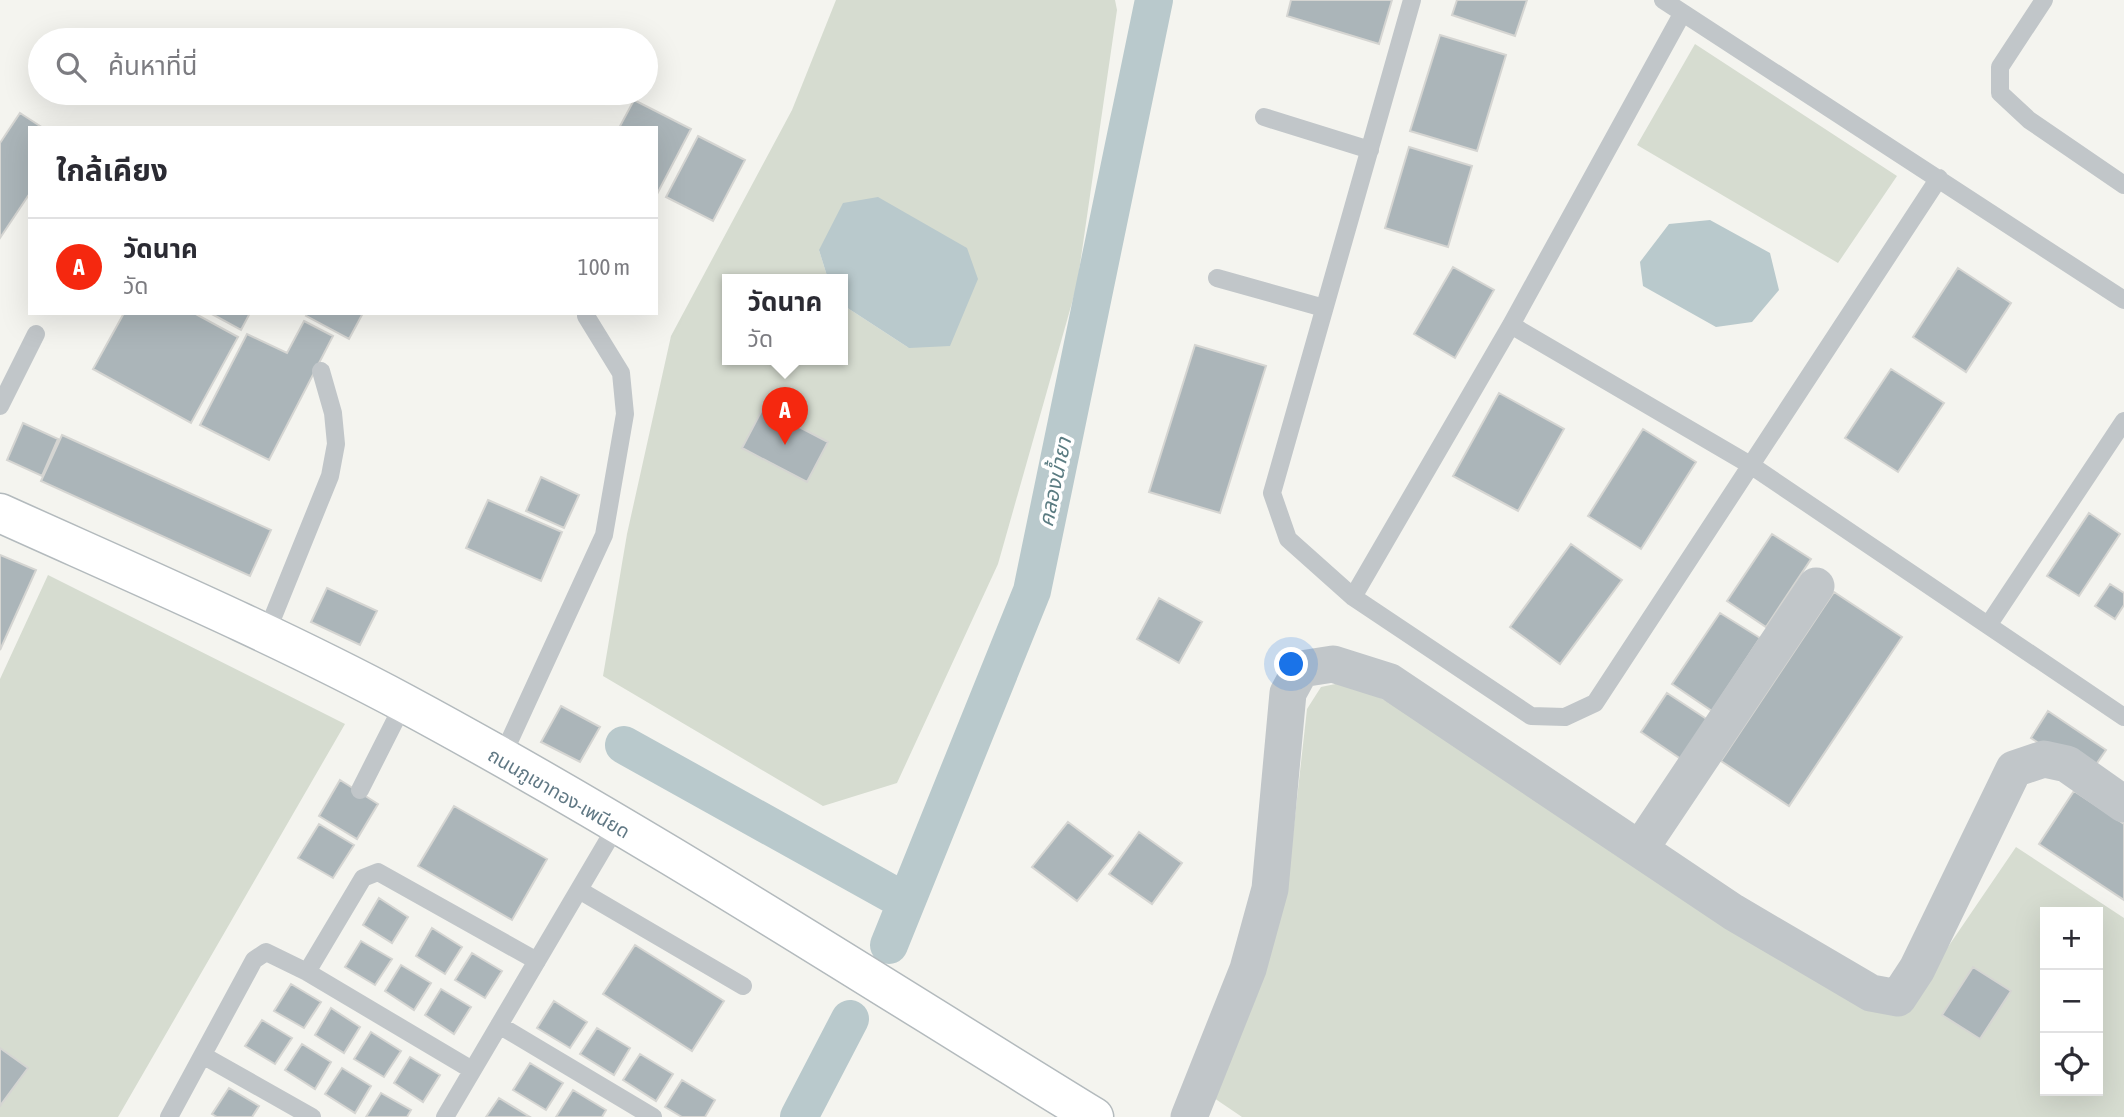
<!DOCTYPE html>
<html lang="th">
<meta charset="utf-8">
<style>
:root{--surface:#fff;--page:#f2f2f3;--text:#2b2b33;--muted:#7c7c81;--line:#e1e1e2;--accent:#f5280f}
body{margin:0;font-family:"Asap Condensed","Noto Sans Thai",sans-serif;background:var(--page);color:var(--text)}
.controls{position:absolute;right:21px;bottom:21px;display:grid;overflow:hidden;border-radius:0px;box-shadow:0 7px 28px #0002}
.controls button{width:63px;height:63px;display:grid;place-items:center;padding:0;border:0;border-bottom:2px solid var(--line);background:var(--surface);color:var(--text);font:35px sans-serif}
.you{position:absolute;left:1292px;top:665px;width:24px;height:24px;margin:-18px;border:5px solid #fff;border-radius:50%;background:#1a73e8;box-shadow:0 0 0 10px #1a73e833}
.badge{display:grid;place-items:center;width:46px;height:46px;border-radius:50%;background:var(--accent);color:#fff;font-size:23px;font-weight:700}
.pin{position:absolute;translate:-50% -58px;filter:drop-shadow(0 2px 4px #0008)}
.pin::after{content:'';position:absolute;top:37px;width:24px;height:21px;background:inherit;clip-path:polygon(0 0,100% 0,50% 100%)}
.popup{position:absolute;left:722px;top:274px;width:126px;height:91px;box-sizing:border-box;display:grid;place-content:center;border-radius:0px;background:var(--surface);filter:drop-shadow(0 2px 5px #0005);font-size:23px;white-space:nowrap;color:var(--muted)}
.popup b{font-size:26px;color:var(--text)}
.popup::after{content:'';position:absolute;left:50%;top:100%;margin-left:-14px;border:14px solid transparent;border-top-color:var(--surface)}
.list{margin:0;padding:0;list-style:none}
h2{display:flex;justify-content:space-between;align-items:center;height:91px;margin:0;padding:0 28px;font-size:30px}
h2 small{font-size:23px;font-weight:400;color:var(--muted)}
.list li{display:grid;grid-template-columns:46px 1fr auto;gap:21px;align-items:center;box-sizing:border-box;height:98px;padding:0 28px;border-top:2px solid var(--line)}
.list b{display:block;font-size:26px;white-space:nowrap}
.list p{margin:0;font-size:23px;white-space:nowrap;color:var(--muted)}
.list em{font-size:23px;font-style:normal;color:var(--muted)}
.icon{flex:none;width:38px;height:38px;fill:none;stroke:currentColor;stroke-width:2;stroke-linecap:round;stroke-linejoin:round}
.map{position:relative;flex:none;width:2124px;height:1117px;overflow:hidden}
.search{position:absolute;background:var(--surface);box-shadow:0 7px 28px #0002;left:28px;top:28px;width:630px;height:77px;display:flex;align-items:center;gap:18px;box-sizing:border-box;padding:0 24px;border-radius:38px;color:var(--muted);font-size:26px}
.panel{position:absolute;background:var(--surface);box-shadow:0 7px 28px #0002;left:28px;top:126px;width:630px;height:189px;border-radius:0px}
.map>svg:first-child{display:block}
</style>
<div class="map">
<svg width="2124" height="1117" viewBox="0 0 2124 1117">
<rect width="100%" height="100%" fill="#f4f4ef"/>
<path fill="#d6dcd0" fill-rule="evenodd" d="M836 0H1115L1117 10 1077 285 998 564 897 783 823 806 603 676 627 534 671 336 792 110ZM819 250 909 348 843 305V359H727V279H828Z
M1695 44 1897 176 1838 263 1637 145Z
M48 575 345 724 118 1117H0V679Z
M1345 682 1391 703 1903 1013 2016 847 2124 918V1117H1242L1214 1098 1287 888 1307 709 1321 687ZM2045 912H2098V1091H2045Z"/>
<path fill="#b9c9cc" d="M878 197 967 248 978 279 950 346 909 348 843 305V279H828L819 250 843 203Z
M1710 220 1770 253 1779 290 1752 322 1716 327 1643 286 1640 262 1669 224Z"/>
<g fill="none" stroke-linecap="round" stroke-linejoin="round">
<path stroke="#b9c9cc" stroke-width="38" d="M624 745 906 902
M889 945 1032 591 1154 0
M799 1117 850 1019"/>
</g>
<path fill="#abb5b9" stroke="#d5d5d2" stroke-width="2" d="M1291 0H1392L1379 44 1287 16Z
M1457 0H1527L1515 36 1452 15Z
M1440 35 1506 55 1477 151 1410 131Z
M634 100 691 129 656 196V128H619Z
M20 113 43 128H30V193L0 238V143Z
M698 136 745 160 713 221 666 197Z
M1409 147 1472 166 1448 247 1385 228Z
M1453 267 1494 290 1455 358 1414 334Z
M1958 268 2011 303 1966 372 1913 337Z
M124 313H194L238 337 191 423 93 369Z
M210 313H250L241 330Z
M308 313H363L349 339 306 316Z
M304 321 333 336 269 460 200 425 247 334 287 353Z
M1195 345 1266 366 1220 513 1149 492Z
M1891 369 1944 403 1898 472 1845 438Z
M1499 393 1564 429 1518 511 1453 476Z
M763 408 828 442 807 482 742 448Z
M23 423 58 439 42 476 7 460Z
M1643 429 1696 462 1641 549 1588 516Z
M62 435 271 530 250 576 41 481Z
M541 477 579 495 564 528 526 511Z
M488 500 562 532 541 581 466 548Z
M2089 513 2120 534 2079 596 2047 576Z
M1772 534 1811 559 1766 627 1727 601Z
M1571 544 1622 580 1560 664 1510 627Z
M0 555 36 570 0 650Z
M2110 584 2124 593V605L2115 619 2095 606Z
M327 588 377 611 360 645 311 622Z
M1834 592 1902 637 1789 806 1721 761Z
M1159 598 1202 622 1179 663 1137 639Z
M1720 613 1760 638 1712 711 1672 684Z
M1667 693 1708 720 1681 759 1641 732Z
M561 706 600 727 580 762 541 742Z
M2048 711 2106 750 2088 776 2031 738Z
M340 780 378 804 357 839 319 816Z
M2074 791 2124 824V900L2039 844Z
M454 806 547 859 512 920 418 866Z
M1068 822 1113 856 1077 901 1032 867Z
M319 824 354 845 333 878 298 858Z
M1139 832 1182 863 1152 904 1109 874Z
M379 898 408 917 392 943 363 925Z
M432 928 462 947 445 974 416 956Z
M361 941 392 959 375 985 345 967Z
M635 945 724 1001 692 1051 603 994Z
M472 953 502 971 485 998 455 980Z
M401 965 431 983 414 1010 385 991Z
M1973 967 2011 991 1980 1039 1942 1015Z
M291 984 321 1002 304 1028 274 1011Z
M441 989 471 1007 454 1034 425 1015Z
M554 1001 587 1022 570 1048 537 1028Z
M331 1008 360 1027 344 1053 315 1035Z
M262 1020 292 1038 275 1064 245 1046Z
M597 1028 630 1048 614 1075 580 1054Z
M371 1032 401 1051 384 1077 354 1059Z
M302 1044 331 1062 315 1089 285 1070Z
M0 1048 28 1068 0 1106Z
M640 1054 673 1074 656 1101 623 1080Z
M410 1057 440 1075 423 1102 394 1083Z
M530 1063 563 1083 546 1110 513 1090Z
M342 1068 371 1086 355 1113 325 1094Z
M682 1080 715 1100 705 1117H682L665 1107Z
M229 1088 259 1106 252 1117H217L212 1114Z
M573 1090 606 1110 602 1117H556Z
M381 1093 411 1110 407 1117H366Z
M499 1098 530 1117H486Z"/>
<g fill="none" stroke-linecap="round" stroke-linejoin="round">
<defs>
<path id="secondary" d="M0 513C135 574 273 633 404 703 640 830 866 977 1094 1117"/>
</defs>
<use href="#secondary" stroke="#b3babd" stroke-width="41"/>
<path stroke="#c1c6c9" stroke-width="18" d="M1412 0 1272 493 1288 539 1353 597 1531 716 1565 717 1595 703 1939 178
M1663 0 2124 300
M2044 0 2000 67V93L2029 120 2124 185
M1264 117 1370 150
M1217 278 1324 308
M1511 325 1752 466 2124 717
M0 406 36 334
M1353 597 1511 325 1682 14
M1989 624 2124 421
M266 634 330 476 336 444 333 413 321 371
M501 759 604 535 625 414 621 373 586 316
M360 790 404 703
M579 890 743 986
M307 972 363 878 378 872 537 961
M499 1025 653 1117
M204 1056 312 1117
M169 1117 254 960 266 952 307 972 472 1070
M445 1117 617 825"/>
<path stroke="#c1c6c9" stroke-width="37" d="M1640 849 1816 586
M1189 1117 1248 969 1270 889 1288 693 1301 669 1333 664 1390 682 1733 912 1871 993 1898 998 1917 969 2014 769 2044 759 2067 764 2124 804"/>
<use href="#secondary" stroke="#fff" stroke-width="38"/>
</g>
<g text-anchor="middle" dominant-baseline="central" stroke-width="7" stroke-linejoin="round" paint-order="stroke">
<g font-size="19" fill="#607884" stroke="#fff">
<text transform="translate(559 793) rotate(30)">ถนนภูเขาทอง-เพนียด</text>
</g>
<g font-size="21" font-style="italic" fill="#5b7c82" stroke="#fff">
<text transform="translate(1054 482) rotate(-78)">คลองน้ำยา</text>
</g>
</g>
</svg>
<div class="controls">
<button>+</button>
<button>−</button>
<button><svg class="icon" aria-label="locate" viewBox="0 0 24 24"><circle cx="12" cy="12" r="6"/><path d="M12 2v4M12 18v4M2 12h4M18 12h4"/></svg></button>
</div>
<div class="you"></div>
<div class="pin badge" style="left:785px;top:445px">A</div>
<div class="popup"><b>วัดนาค</b>วัด</div>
<div class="search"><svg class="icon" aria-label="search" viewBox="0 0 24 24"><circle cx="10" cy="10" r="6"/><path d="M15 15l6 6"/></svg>ค้นหาที่นี่</div>
<section class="panel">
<h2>ใกล้เคียง<small></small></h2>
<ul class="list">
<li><span class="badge">A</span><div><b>วัดนาค</b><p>วัด</p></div><em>100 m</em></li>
</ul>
</section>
</div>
